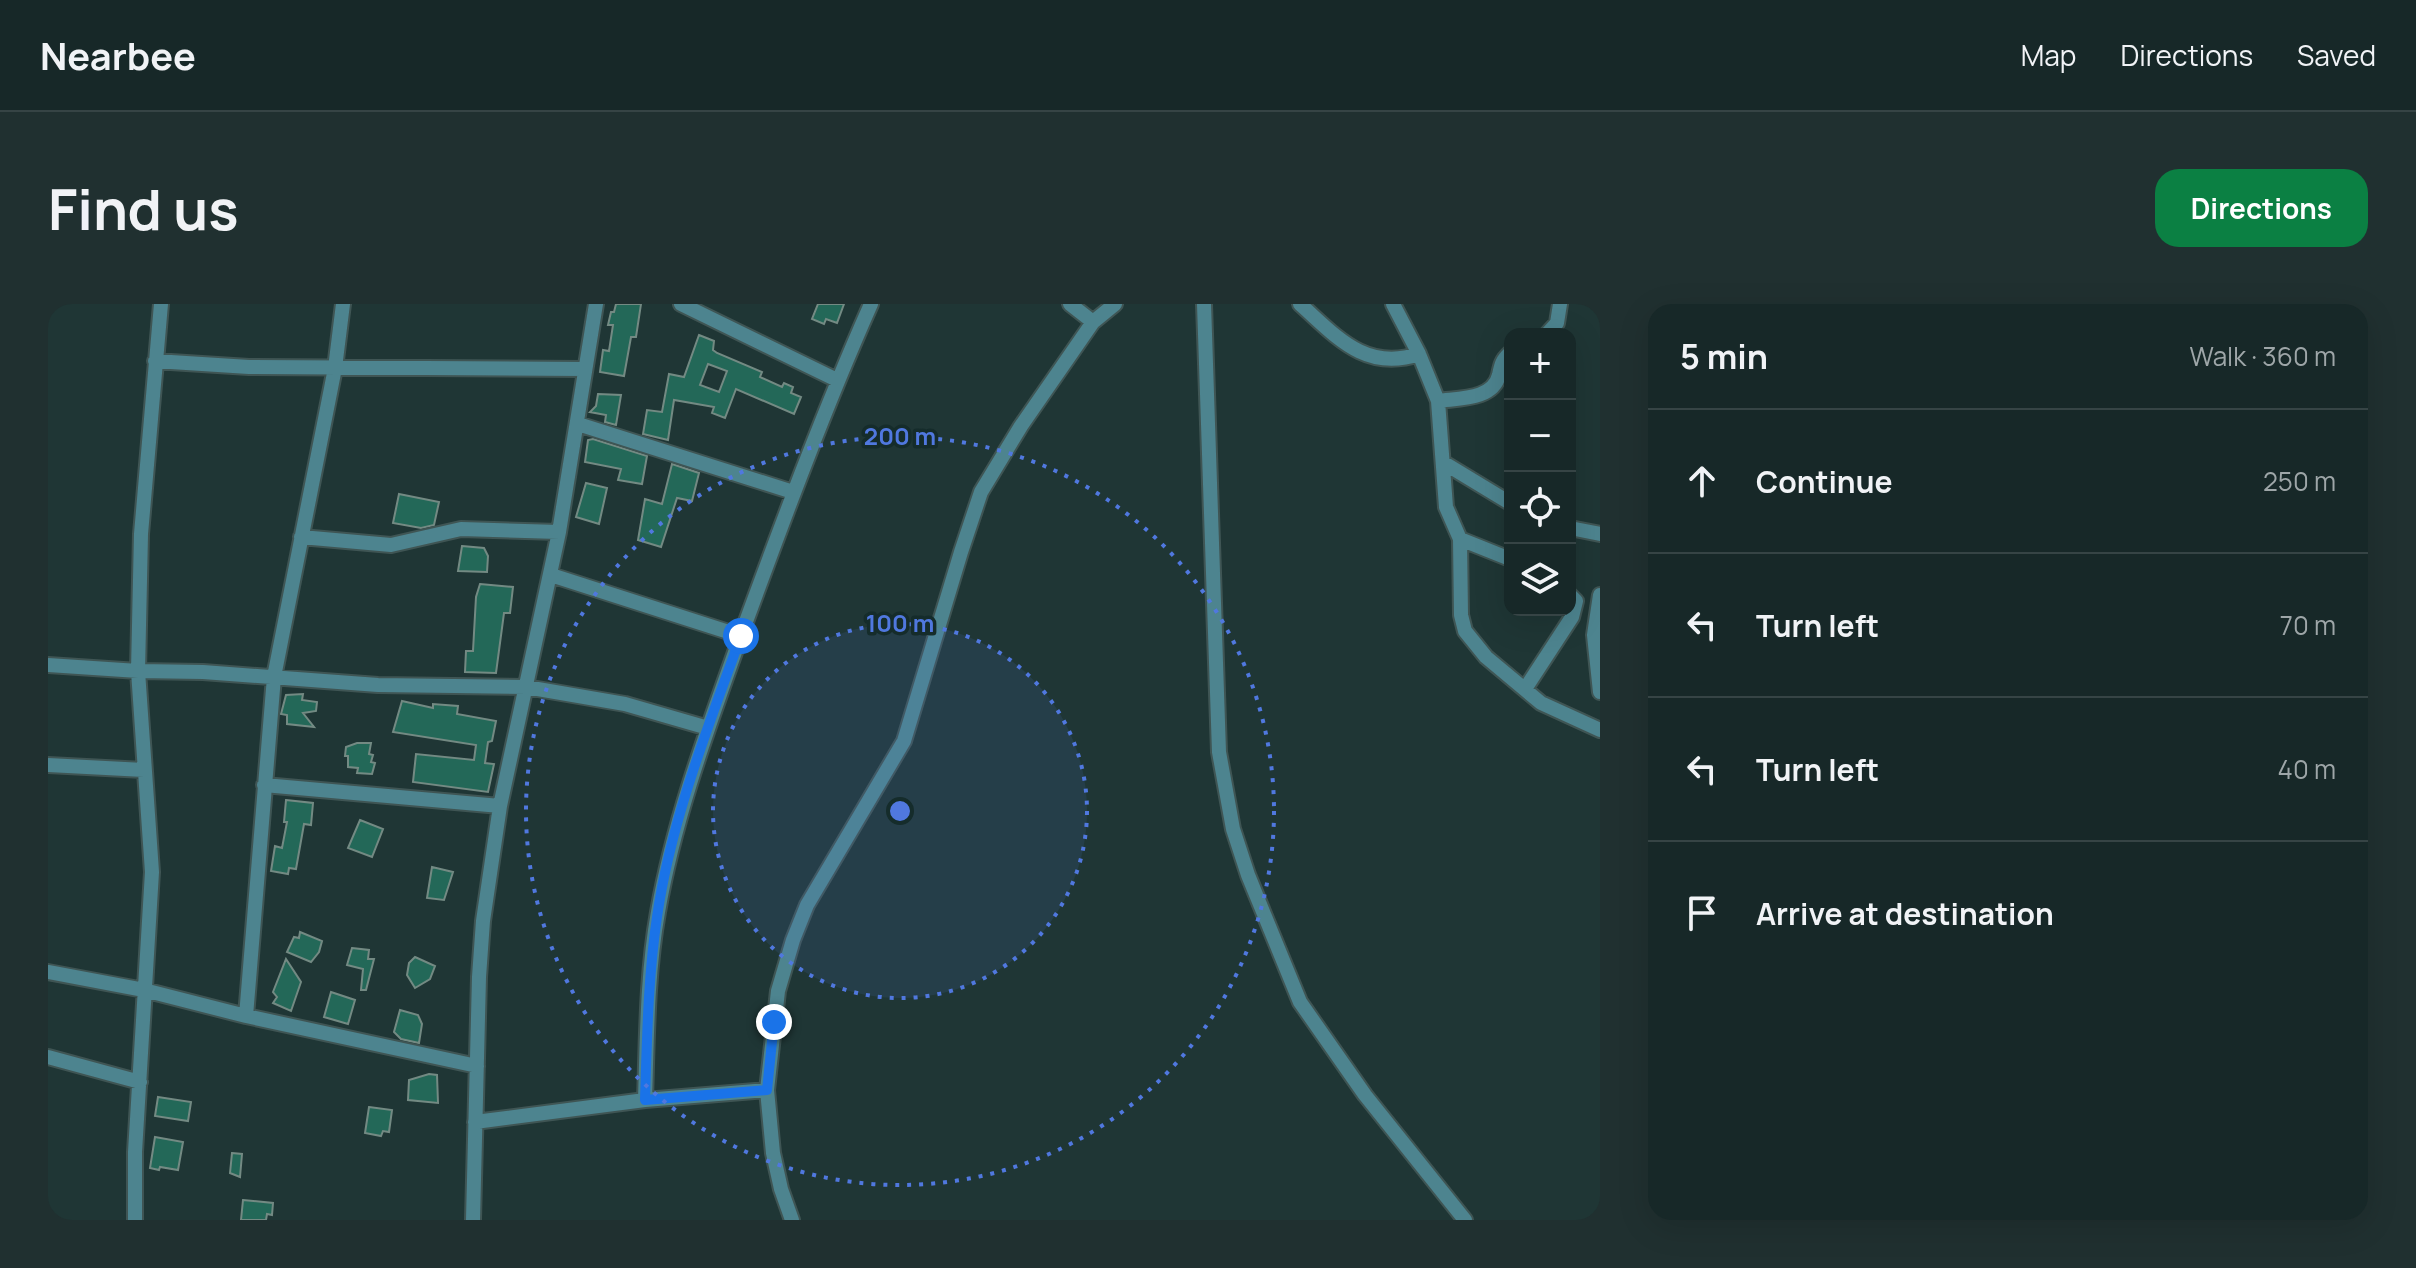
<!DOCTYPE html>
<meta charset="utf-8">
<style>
:root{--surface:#172828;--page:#203030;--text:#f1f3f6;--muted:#9ea6a8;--line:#364445;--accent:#0b8043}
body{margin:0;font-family:Manrope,sans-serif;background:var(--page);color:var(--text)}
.controls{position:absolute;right:24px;top:24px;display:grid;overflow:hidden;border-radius:16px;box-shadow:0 8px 32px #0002}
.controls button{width:72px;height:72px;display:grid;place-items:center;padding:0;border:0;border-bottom:2px solid var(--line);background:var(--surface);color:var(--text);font:40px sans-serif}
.stop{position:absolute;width:24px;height:24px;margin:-18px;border:6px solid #1a73e8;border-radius:50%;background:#fff}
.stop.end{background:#1a73e8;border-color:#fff;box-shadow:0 2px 8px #0008}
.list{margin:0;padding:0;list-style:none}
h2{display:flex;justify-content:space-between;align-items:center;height:104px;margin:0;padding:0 32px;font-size:34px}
h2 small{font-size:26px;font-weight:400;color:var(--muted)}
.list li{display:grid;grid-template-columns:52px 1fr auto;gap:24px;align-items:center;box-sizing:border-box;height:144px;padding:0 32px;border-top:2px solid var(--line)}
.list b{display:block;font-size:30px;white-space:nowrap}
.list em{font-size:26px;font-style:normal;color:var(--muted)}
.icon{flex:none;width:44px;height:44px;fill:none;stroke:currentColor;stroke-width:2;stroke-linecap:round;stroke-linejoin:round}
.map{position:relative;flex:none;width:1552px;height:916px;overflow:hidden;border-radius:24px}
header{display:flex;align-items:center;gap:48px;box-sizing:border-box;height:112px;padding:0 40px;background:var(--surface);border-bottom:2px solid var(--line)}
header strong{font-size:38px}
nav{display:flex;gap:44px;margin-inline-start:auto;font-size:28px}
.intro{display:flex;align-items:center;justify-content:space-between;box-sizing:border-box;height:192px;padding:0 48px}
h1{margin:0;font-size:56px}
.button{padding:20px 36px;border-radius:24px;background:var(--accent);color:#fff;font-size:28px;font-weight:700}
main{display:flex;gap:48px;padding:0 48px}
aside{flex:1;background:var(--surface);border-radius:24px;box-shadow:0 8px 32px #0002}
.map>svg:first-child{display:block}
</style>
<header>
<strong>Nearbee</strong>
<nav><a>Map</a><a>Directions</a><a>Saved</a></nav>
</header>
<div class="intro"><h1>Find us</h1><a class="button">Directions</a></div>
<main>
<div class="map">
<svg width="1552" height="916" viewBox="0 0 1552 916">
<rect width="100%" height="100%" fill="#1f3635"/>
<path fill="#236858" stroke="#738a83" stroke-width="2" fill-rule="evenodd" d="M568 0H593L588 33H583L576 72 552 68 555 46 561 47 565 21H560L563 8H566Z
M770 0H796L789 19 778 15 776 20 764 15Z
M651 31 666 37 665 46 669 49 714 68 712 73 734 83 736 79 745 83 743 89 753 93 746 110 688 85 677 114 664 109 666 103 626 96 620 136 595 130 599 106 614 108 621 70 636 73ZM660 60 679 67 671 88 652 81Z
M550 90 573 91 568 121 557 118 558 111 542 108 548 102Z
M545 135 599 152 594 180 570 176 573 165 537 158 540 136Z
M624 160 651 169 644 197 629 194 613 243 590 236 597 195 614 200Z
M538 179 559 184 551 220 528 213Z
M351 190 391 198 386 221 373 224 345 219Z
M414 242 436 244 440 252 439 268 410 267Z
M432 280 465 283 462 309H456L448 369 417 368 418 347H425L428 293Z
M255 390 254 396 269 398 268 407 255 409 266 423 239 420V411L233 410 238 391Z
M354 397 385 404V400L410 402 409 410 448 417 444 437 440 438 437 459 446 460 440 488 365 478 368 450 426 456 428 441 345 428Z
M309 439H323L321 450 325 451 323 458 327 459 324 470 309 469 310 464 300 463V452H297L298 443Z
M238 496 265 499 263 521 256 520 248 565 241 564 240 570 223 567 227 542 234 544 239 518H236Z
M312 516 335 525 324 553 300 544Z
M384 563 405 568 396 596 379 594Z
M252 628 274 637 271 648 263 658 239 648 246 633 251 634Z
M304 644 321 646 320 655H326L318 686H313L315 665 299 661Z
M367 653 387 662 382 675 367 684 359 671 361 659Z
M238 655 253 678 243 707 225 699 229 693 225 688Z
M283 688 307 696 300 720 276 713Z
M352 706 370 711 374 720 371 739 353 735 346 728Z
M381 770 389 771 390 799 360 796 361 776Z
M110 793 143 798 140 817 107 812Z
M321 803 344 806 341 828 335 827 333 832 317 829Z
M107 833 135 838 130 866 112 863 111 866 102 864Z
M184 849 194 850 192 873 182 869Z
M195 896 225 899 224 911 219 910 218 916H193Z"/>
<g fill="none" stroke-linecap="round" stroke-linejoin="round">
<defs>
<path id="minor" d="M633 0 789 76
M1022 0 1045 18
M1156 0 1171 448 1185 525 1200 571 1252 698 1317 791 1417 916
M1252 0C1288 32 1317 68 1371 50
M1345 0 1371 50 1390 97 1398 203 1412 235 1413 311 1417 327 1438 353 1493 399 1552 426
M1499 30 1509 19 1512 0
M107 57 201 63 536 65
M1390 97C1411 94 1445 96 1451 71 1453 61 1454 56 1462 49
M530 120 745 188
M1396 159 1462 199
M1522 224 1552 230
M253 233 343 241 413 225 511 228
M1412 235 1462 255
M503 271 693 332
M1552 291 1546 331 1552 388
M0 361 90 367 155 368 330 381 478 383 577 400 660 424
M1477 385 1524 313 1528 297 1522 291
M0 461 96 466
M216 481 452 502
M0 668 96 686 198 712 429 762
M198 712 226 373 287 64 295 0
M0 753 92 778
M597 796C599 733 599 669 610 608 627 510 663 416 696 323 736 214 776 106 823 0
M427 818 597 796 719 786
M87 916V848L104 568 90 367 93 230 113 0
M425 916 431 673 435 617 452 502 511 228 548 0
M744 916 733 885 725 849 719 786 730 687 745 636 759 601 856 437 913 248 933 188 973 122 1045 18 1067 0"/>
</defs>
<use href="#minor" stroke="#3f5554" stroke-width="18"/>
<use href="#minor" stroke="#4d848f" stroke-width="14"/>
</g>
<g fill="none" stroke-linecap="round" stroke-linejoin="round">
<path stroke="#1a73e8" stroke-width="10" d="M693 332C660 423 623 516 609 613 600 673 599 735 597 796L719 786 726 718"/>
</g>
<circle cx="852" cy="507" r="187" fill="#5078df" fill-opacity=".12"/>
<g fill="none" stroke="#5078df" stroke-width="4" stroke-dasharray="4 8">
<circle cx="852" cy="507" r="187"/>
<circle cx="852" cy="507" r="374"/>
</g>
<circle cx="852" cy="507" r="12" fill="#5078df" stroke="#152c2b" stroke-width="4"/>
<g font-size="24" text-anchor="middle" font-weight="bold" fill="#5078df" stroke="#152c2b" stroke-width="7" stroke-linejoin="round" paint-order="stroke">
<text x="852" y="141">200 m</text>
<text x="852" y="328">100 m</text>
</g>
</svg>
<div class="controls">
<button>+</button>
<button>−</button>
<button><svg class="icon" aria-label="locate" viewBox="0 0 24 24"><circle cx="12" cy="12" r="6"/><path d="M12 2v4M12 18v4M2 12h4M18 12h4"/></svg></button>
<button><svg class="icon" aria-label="layers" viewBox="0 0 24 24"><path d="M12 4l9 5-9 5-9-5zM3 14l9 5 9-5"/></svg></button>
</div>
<div class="stop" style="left:693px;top:332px"></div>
<div class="stop end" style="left:726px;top:718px"></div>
</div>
<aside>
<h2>5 min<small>Walk · 360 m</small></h2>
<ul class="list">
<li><svg class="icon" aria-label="ahead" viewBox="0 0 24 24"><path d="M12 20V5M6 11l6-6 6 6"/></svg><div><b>Continue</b></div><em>250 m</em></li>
<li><svg class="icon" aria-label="left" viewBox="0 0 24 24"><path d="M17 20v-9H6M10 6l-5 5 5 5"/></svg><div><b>Turn left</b></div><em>70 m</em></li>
<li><svg class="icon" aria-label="left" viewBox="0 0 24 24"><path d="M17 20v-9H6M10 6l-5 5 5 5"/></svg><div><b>Turn left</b></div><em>40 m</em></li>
<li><svg class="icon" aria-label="arrive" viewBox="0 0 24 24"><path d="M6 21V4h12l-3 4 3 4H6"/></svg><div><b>Arrive at destination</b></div></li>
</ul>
</aside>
</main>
